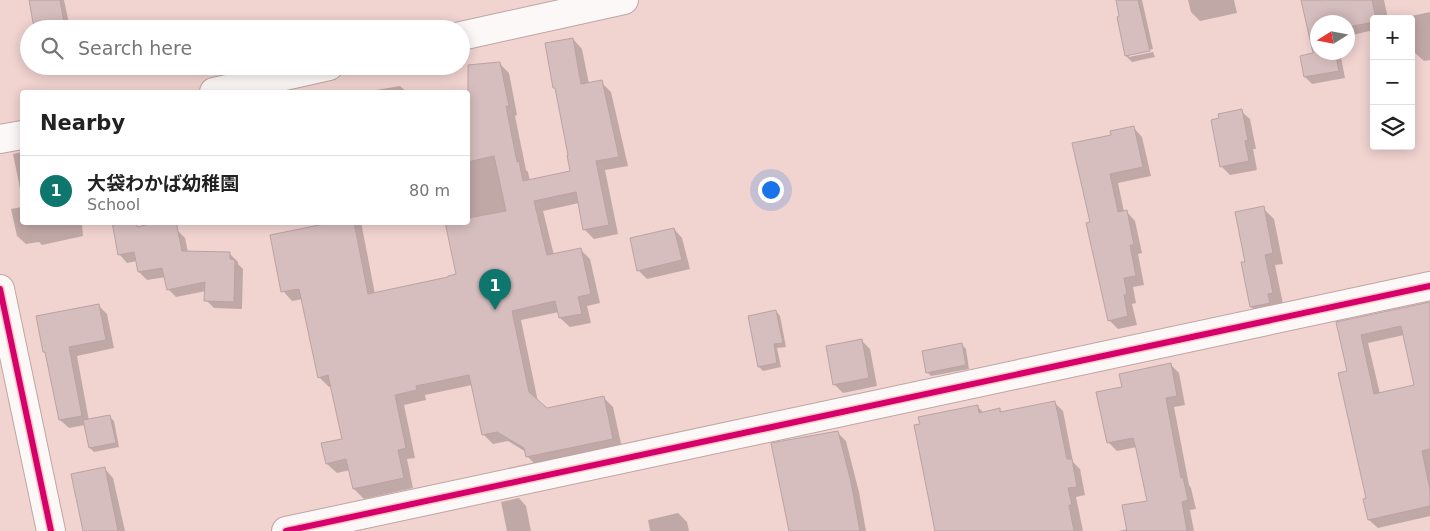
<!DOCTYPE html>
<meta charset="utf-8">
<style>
:root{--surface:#fff;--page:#f2f2f2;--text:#222;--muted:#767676;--line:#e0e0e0;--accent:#0f766e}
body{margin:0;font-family:"DejaVu Sans","Noto Sans JP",sans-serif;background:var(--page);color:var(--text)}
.controls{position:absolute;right:15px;top:15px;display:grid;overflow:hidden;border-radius:5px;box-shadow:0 2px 12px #0003}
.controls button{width:45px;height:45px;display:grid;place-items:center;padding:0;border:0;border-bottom:1px solid var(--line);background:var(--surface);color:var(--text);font:25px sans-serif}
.compass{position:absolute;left:1310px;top:15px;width:45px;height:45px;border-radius:50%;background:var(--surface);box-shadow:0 2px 12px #0003;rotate:259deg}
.you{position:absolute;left:770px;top:189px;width:18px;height:18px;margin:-12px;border:4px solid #fff;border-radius:50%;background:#1a73e8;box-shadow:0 0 0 8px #1a73e833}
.badge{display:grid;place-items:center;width:32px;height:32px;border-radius:50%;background:var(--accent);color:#fff;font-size:16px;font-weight:700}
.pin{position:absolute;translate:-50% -41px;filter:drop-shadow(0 1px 2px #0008)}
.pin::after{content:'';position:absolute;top:26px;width:18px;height:15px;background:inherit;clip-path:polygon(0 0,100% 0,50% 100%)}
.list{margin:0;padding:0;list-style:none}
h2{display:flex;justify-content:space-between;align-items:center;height:65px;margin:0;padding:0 20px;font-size:21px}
h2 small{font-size:16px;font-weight:400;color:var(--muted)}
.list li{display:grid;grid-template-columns:32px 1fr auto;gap:15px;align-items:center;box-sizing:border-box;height:70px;padding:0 20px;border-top:1px solid var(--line)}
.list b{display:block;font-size:19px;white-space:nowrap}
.list p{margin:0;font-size:16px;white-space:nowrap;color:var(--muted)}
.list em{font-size:16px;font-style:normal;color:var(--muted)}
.icon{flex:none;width:28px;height:28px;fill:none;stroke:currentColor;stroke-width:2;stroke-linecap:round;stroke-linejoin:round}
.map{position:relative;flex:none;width:1430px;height:531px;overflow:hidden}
.search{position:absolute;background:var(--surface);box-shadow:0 2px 12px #0003;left:20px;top:20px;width:450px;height:55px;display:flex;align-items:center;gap:12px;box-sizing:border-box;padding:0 18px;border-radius:28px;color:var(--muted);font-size:19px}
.panel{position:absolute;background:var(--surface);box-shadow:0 2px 12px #0003;left:20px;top:90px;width:450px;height:135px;border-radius:5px}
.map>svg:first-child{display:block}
</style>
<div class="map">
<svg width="1430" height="531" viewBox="0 0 1430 531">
<rect width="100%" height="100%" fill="#f1d3d0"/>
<path fill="#0003" fill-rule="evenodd" d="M30 0H64L70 28 37 29 35 27Z
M1117 0H1142L1153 49 1129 54V57L1153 52 1155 57 1132 62 1126 56 1118 18H1120Z
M1188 0H1234L1237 13 1200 21 1191 12Z
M1305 0H1384L1388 19H1374V30L1348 36V22H1318V52H1340L1345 78 1312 84 1305 77 1314 54Z
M1430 12V60L1424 61 1415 53 1411 34V19H1408L1407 17Z
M573 39 582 49 589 84 601 82 611 92 628 166 605 170 618 234 594 239 584 229 579 203 543 211 554 255 581 250 590 259 600 303 587 306 591 323 570 327 560 318 559 312 521 320 538 402 547 410 604 398 613 407 622 448 537 466 527 456 526 452 508 441 493 444 483 434 472 385 425 395 426 400 404 405 415 458 407 459 413 488 364 499 354 489 350 470 337 473 327 464 343 440 332 386 329 387 319 377 303 299 292 301 283 291 334 222H361L375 294 457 275 468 222V140L490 136 499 63 509 73 517 115 515 116 526 170 528 172 530 181 571 172Z
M400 86 407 92H364Z
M1241 111 1250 119 1256 149H1253L1257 170 1230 175 1222 167Z
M1133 127 1142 137 1151 176 1118 183 1124 212 1126 211 1135 221 1142 253 1138 254 1144 285 1133 287 1136 303 1132 304 1137 325 1118 329 1109 320 1091 223 1113 136Z
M22 152V198L13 154Z
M22 207V222H91L82 224 83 236 42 245 39 242 26 244 17 236 11 209Z
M1263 208 1274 219 1283 264 1275 265 1283 304 1262 317 1251 307Z
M674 229 682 238 690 269 647 279 638 270Z
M177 230 185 238 188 252 230 254 238 262V264L243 269 242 309 214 308 206 300V291L176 297 168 289 166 277 147 280 139 272 137 261 127 263 119 254Z
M1430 304V516L1378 528 1369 520 1368 499 1348 372 1338 323ZM1404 335 1416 386 1380 394 1368 343Z
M98 305 107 314 114 348 77 356 89 421 109 416 114 421 119 447 94 452 90 448 85 425 69 428 60 420 47 354 44 352Z
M776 311 780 316 786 347 777 348 781 367 763 371 759 367 749 317Z
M861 340 870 349 877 386 843 393 834 384Z
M962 345 966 349 969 369 931 376 927 372Z
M1171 365 1179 373 1185 405 1174 407 1189 485 1191 488 1196 509 1190 510 1194 531H1118L1128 529 1148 502 1137 447 1117 451 1108 442 1123 388Z
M1054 402 1063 411 1073 462 1080 469 1085 495 1076 497 1083 531H936L977 406 984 413 999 409 1002 412Z
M837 432 846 441 859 492 866 531H791Z
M105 469 113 478 125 531H84Z
M519 498 526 506 531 531H507L501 502Z
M678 513 687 522 689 531H650L648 520Z"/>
<path fill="#d6bdbe" stroke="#bba2a3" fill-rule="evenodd" d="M29 0H60L64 22 34 28Z
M1116 0H1138L1150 51 1125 56 1117 17 1119 16Z
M1301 0H1372L1376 19H1374V22L1348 27V22H1318V52H1335L1339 71 1304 77 1300 56 1313 53Z
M573 38 581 84 602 80 619 157 596 161 609 225 583 230 576 192 534 201 547 255 581 248 591 294 578 297 582 314 559 318 555 301 512 311 529 392 547 408 604 396 613 439 526 457 524 448 497 432 482 435 469 375 416 386 417 390 395 395 406 448 398 450 404 478 353 489 346 459 326 464 321 443 342 439 328 375 318 378 299 289 281 292 270 235 334 222H354L368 294 448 277V276L456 274 445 222H468V218L506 211 494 156 468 162V65L500 62 509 106H506L517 162 519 161 523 181 570 171 567 155H568L555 88H553L545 43Z
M1242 109 1248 140 1245 141 1249 161 1220 167 1211 120 1219 118 1218 114Z
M1134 126 1143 167 1110 174 1118 212 1127 210 1134 245H1130L1136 276 1124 278 1127 294 1124 295 1128 316 1108 321 1086 223 1090 222 1072 143 1111 135 1110 131Z
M1264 206 1273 253 1265 255 1273 293 1268 294 1270 303 1250 307 1241 262H1245L1235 212Z
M112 222H136L137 227 159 222H176L182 251 230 252V259L235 260 234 302 204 301 205 282 167 290 162 268 138 272 134 252 118 255Z
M674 228 682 260 637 271 630 238Z
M1430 302V449L1422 451 1430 490V506L1368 520 1363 499 1366 498 1338 373 1347 371 1336 322ZM1401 326 1414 385 1374 394 1361 335Z
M99 304 106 340 69 347 82 416 59 420 45 352H43L36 316Z
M776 310 783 343 774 344 777 363 758 367 748 316Z
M862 339 869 378 833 385 826 346Z
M962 343 966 365 926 373 922 351Z
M1171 363 1177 396 1166 398 1181 478 1183 477 1188 500 1182 502 1187 531H1127L1122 505 1147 501 1136 449 1133 438 1107 443 1096 392 1122 387 1119 374Z
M1055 401 1067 459H1072L1077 487 1068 488 1072 505H1069L1074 531H935L914 425 920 424 918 417 978 405 979 413 1000 408V412Z
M110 415 116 443 89 448 83 420Z
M838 431 851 482 860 531H789L771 443Z
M105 467 118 531H83L71 474Z"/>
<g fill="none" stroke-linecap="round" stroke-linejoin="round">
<defs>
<path id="minor" d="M461 36 624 0
M214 92 329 66
M0 139 22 135
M0 289 51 531
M286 531 1430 286"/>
</defs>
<use href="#minor" stroke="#bea5a3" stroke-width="30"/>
<use href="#minor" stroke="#fdf8f8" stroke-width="28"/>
<defs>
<path id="cycleway" d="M0 289 51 531
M286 531 1430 286"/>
</defs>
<use href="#cycleway" stroke="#fec8c3" stroke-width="9"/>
<use href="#cycleway" stroke="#d6006c" stroke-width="6"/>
</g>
</svg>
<div class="controls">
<button>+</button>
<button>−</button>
<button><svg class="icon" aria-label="layers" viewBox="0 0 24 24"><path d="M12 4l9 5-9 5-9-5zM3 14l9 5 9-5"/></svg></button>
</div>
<svg class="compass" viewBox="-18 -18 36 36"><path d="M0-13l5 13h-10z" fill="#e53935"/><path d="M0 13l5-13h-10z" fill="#767676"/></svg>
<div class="you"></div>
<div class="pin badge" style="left:495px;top:310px">1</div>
<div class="search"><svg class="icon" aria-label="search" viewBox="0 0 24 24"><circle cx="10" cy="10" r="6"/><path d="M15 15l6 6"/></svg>Search here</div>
<section class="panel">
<h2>Nearby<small></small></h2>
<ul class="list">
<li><span class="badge">1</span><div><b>大袋わかば幼稚園</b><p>School</p></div><em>80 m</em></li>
</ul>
</section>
</div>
